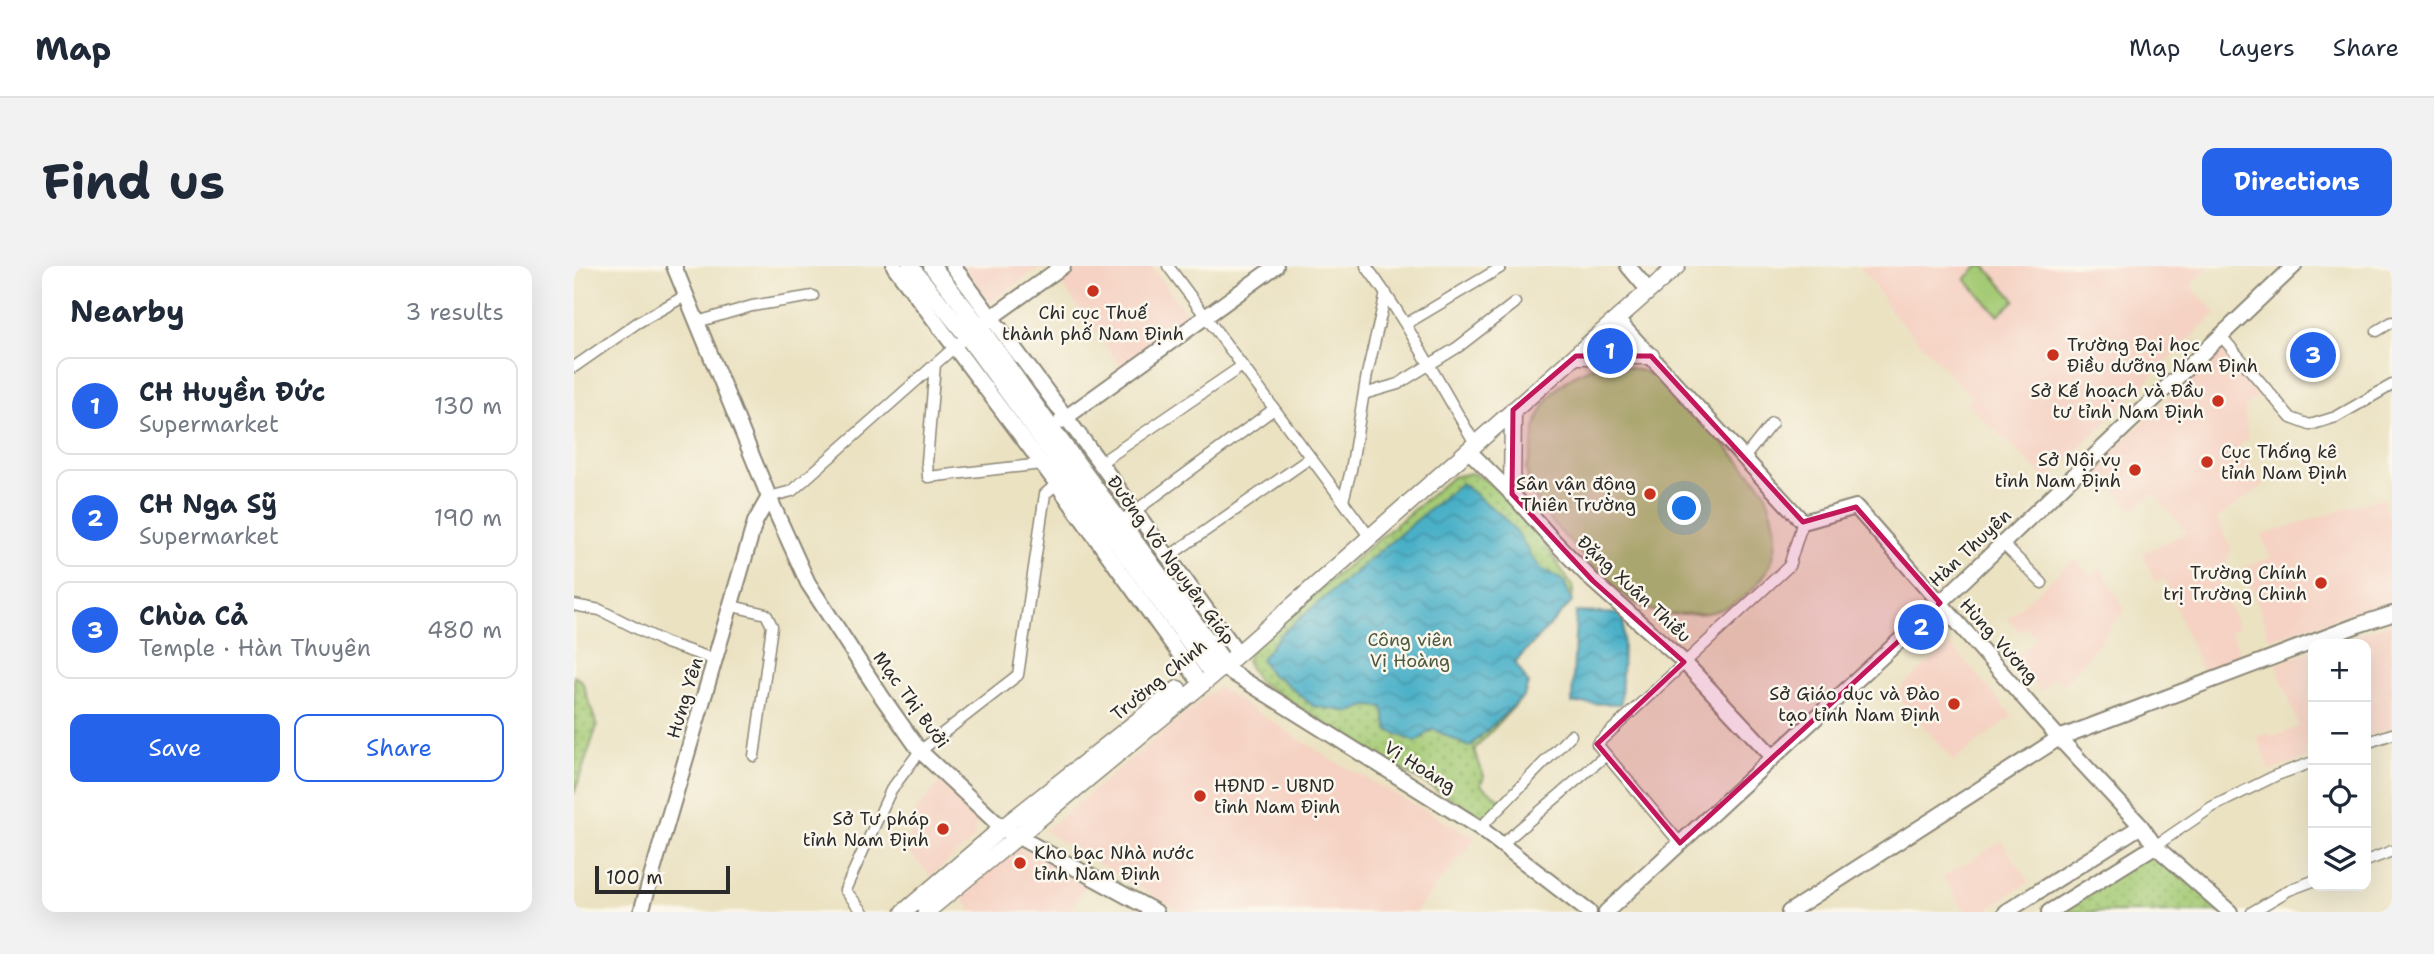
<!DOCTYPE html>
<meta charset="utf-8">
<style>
:root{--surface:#fff;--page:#f2f2f3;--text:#1f2937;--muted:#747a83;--line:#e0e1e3;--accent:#2563eb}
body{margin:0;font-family:"Shantell Sans",sans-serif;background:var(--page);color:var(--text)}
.controls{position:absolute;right:21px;bottom:21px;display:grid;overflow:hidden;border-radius:14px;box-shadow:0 7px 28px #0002}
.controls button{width:63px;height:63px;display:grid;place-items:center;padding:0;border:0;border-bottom:2px solid var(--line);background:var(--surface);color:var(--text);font:35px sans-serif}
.scale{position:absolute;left:21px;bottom:18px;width:135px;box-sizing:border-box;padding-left:7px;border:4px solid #2b2b2b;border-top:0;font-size:19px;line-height:24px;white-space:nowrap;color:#2b2b2b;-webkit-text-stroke:5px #fbf7ec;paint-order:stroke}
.you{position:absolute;left:1111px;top:243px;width:24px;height:24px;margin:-18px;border:5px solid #fff;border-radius:50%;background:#1a73e8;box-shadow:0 0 0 10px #1a73e833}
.badge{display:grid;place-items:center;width:46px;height:46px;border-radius:50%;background:var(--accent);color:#fff;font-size:23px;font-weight:700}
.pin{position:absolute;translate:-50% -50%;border:4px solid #fff;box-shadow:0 2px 7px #0006}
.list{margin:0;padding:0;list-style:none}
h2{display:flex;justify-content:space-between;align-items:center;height:91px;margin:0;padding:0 28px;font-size:30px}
h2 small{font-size:23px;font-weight:400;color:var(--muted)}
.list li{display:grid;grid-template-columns:46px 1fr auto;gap:21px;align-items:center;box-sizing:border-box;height:98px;margin:0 14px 14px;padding:0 14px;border:2px solid var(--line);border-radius:14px}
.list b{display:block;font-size:26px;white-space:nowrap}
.list p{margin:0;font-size:23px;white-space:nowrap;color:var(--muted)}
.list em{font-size:23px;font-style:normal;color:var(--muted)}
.actions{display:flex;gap:14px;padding:21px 28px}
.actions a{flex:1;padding:16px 0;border:2px solid var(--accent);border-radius:14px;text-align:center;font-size:24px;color:var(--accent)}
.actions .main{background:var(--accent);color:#fff}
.icon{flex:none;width:38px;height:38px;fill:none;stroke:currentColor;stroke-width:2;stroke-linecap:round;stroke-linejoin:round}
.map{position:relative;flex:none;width:1818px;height:646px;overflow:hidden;border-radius:14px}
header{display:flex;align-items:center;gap:42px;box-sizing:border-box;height:98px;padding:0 35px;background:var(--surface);border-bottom:2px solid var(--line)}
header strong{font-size:33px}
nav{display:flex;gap:38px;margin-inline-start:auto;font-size:24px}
.intro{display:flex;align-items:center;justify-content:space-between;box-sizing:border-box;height:168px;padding:0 42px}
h1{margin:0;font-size:49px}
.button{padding:18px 32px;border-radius:14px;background:var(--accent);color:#fff;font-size:24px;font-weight:700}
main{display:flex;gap:42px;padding:0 42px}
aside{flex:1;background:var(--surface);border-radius:14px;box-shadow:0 7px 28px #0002}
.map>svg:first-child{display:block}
</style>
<header>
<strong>Map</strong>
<nav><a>Map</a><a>Layers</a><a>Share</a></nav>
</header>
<div class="intro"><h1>Find us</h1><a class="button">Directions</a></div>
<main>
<aside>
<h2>Nearby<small>3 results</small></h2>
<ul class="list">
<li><span class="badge">1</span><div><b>CH Huyền Đức</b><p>Supermarket</p></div><em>130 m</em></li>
<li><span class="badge">2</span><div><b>CH Nga Sỹ</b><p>Supermarket</p></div><em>190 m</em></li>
<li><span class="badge">3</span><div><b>Chùa Cả</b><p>Temple · Hàn Thuyên</p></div><em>480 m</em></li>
</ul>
<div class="actions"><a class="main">Save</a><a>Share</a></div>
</aside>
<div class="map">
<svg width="1818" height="646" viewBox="0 0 1818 646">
<defs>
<pattern id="park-dots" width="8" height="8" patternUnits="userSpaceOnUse" patternTransform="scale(1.75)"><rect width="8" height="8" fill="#a4ca74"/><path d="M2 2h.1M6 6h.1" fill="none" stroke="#86a45f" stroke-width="1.8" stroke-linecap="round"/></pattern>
<pattern id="water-waves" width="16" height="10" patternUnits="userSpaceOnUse" patternTransform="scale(1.75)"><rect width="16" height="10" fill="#49b0c8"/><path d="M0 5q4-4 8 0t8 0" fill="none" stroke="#3d8fa3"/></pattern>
</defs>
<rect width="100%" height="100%" fill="#fbf7ec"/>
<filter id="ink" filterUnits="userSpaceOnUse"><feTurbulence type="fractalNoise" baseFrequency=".0143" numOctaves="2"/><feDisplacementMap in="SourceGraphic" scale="14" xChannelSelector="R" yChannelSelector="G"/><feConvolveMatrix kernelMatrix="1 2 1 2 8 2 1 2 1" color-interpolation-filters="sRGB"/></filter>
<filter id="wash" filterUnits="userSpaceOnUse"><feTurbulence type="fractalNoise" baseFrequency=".00686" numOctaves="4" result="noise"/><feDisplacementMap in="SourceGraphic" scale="28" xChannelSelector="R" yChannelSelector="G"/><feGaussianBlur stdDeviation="1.57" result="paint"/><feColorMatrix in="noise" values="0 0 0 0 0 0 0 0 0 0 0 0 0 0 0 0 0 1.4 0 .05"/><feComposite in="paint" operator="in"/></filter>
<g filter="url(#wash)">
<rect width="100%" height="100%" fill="#ebe2c2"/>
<path fill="#f5d2c3" d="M390 0H468L416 37Z
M509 0H578L611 46V55L547 101 486 16Z
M1285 0H1636L1617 20 1642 47 1473 214 1393 138 1398 131 1317 46 1297 14Z
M1649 82 1690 125 1671 142 1673 173 1662 183 1690 219 1643 253 1657 282 1645 318 1664 361 1656 365 1669 393 1629 408 1590 313 1581 316 1569 287 1613 266 1579 227 1559 244 1520 202Z
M1809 231 1818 259V334L1696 373 1670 301 1696 292 1688 269Z
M1500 293 1518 310 1527 302 1551 344 1489 420 1480 411 1467 425 1438 394 1462 372 1452 361 1445 365 1433 353Z
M1818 356V462L1792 471V378H1757Z
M1376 378 1439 450 1379 495 1321 427Z
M1739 384V490L1696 505 1683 471 1696 467 1698 471 1725 461 1702 398Z
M644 421 760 495 902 572 841 646H607L470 565Z
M366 516 402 554 401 572 357 610 331 582 343 543Z
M1428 575 1455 616 1409 646H1392L1369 611Z
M439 577 513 617 495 646H394L396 641 384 626Z"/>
<path fill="url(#park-dots)" stroke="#687a50" stroke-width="2" d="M897 207C943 225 972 282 999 321L998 336 941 396 954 417 950 430 900 484 910 510 907 519 930 536 910 552 777 474 684 415 672 395 680 379 878 211Z
M0 410 8 415 23 460 0 528Z
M1581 580 1656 646H1475Z"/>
<path fill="#a4ca74" stroke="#687a50" stroke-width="2" d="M1405 0H1411L1441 34 1424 49 1391 13Z
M1028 99 1050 100 1069 105 1087 112 1105 126 1190 223C1196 239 1203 258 1202 275 1200 309 1170 339 1138 346 1127 349 1117 347 1106 348 1103 348 1098 349 1096 349 1055 344 1024 306 998 278 974 253 959 238 952 203 959 188 958 175 962 160 970 128 996 105 1028 99Z"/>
<path fill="url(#water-waves)" stroke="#3a6e7a" stroke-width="2" d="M887 217 927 249 946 270 957 291 968 303 990 315 998 336 941 396 954 417 950 430 895 481 859 463 842 476 814 464 809 441 793 440 776 446 739 440 707 413 697 409 687 393 706 369Z
M1002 346 1050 348 1047 438 998 437Z"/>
</g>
<g filter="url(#ink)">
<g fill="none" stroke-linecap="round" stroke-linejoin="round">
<defs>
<path id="street" d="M594 0 792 266
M792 0C834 56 865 118 901 177
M123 56 178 40 239 30
M832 58 926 2
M1803 65 1818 56
M1648 71 1717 152 1736 159 1762 151 1818 119
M361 98 353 196 354 211 468 198
M0 101 63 57 111 30
M790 128 824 118 884 81 941 37
M1170 192 1198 157
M526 197 668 100
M195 231 218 225 393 70
M769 235 777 204 793 108 812 27
M546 256 700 143
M1429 278 1468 317
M594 291 736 192
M0 339 26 344 92 377 142 394
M158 340 192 348 198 360 180 490
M1792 477 1818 468
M906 562 997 469
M1106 577 1023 478 1215 300 1229 255
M928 578 1032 489
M1581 580 1638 541 1703 509 1739 496
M1792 595 1818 585
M289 646 271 624 317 524 346 485 444 409 471 228 486 215
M1678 646 1715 624 1739 615"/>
<path id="secondary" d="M100 0 195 231 234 317 308 431 346 485 428 562 582 646
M320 0 483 218 627 418
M379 0 526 197 664 387
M1054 0 1075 25
M1043 54 1229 256 1282 241 1485 472 1567 560 1581 580 1656 646
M411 56 489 0
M487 155 702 0
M894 184 938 228 979 274 1019 315 1110 396 1199 491
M649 401 906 562 1015 646
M67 646 181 256 195 231
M1032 646 1366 337 1720 0
M1215 646 1485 472 1784 359 1818 348
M1432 646 1567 560
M1475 646 1581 580"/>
<path id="primary" d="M336 0 393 70 633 400 649 401 645 390 477 162 405 60 358 0
M1002 90H1077
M938 228 939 144
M330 646 428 562 604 423
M352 646 649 401 1103 0"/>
</defs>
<use href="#street" stroke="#8b8676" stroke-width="13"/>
<use href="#secondary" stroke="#8b8676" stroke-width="18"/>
<use href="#primary" stroke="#8b8676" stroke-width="19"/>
<use href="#street" stroke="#fff" stroke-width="10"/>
<use href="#secondary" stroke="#fff" stroke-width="14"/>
<use href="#primary" stroke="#fff" stroke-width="16"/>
</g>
</g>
<path fill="#c2185b" fill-opacity="0.2" stroke="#c2185b" stroke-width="5" stroke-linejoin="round" d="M1002 90H1077L1229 256 1282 241 1366 337 1106 577 1023 478 1110 396 1019 315 938 228 939 144Z"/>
<g fill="#c8321e" stroke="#fbf7ec" stroke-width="2.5">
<circle cx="519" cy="25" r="7"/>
<circle cx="1479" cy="89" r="7"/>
<circle cx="1644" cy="135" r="7"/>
<circle cx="1633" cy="196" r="7"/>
<circle cx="1561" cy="204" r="7"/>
<circle cx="1076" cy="228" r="7"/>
<circle cx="1747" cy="317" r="7"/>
<circle cx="1380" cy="438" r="7"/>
<circle cx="626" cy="530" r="7"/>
<circle cx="369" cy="563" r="7"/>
<circle cx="446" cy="597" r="7"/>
</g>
<g text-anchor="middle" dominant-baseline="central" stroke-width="5" stroke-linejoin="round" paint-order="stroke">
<g font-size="18" fill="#2b2b2b" stroke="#fbf7ec" text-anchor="end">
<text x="519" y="47" text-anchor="middle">Chi cục Thuế<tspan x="519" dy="21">thành phố Nam Định</tspan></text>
<text x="1493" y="79" text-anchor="start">Trường Đại học<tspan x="1493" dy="21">Điều dưỡng Nam Định</tspan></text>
<text x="1630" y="125">Sở Kế hoạch và Đầu<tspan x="1630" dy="21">tư tỉnh Nam Định</tspan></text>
<text x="1647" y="186" text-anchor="start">Cục Thống kê<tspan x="1647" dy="21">tỉnh Nam Định</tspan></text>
<text x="1547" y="194">Sở Nội vụ<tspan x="1547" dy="21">tỉnh Nam Định</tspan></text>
<text x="1062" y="218">Sân vận động<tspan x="1062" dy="21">Thiên Trường</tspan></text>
<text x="1733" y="307">Trường Chính<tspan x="1733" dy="21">trị Trường Chinh</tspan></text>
<text x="1366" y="428">Sở Giáo dục và Đào<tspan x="1366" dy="21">tạo tỉnh Nam Định</tspan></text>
<text x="640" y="520" text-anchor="start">HĐND - UBND<tspan x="640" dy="21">tỉnh Nam Định</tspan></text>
<text x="355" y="553">Sở Tư pháp<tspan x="355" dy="21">tỉnh Nam Định</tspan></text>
<text x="460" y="587" text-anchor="start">Kho bạc Nhà nước<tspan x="460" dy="21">tỉnh Nam Định</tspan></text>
</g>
<g font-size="18" fill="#2b2b2b" stroke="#fbf7ec">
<text transform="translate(1396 282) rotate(-43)">Hàn Thuyên</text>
<text transform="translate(597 294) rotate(54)">Đường Võ Nguyên Giáp</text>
<text transform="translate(1060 323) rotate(43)">Đặng Xuân Thiều</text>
<text transform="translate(1425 375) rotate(48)">Hùng Vương</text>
<text transform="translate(585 414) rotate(-39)">Trường Chinh</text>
<text transform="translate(111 432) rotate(-73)">Hưng Yên</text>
<text transform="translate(337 434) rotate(54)">Mạc Thị Bưởi</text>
<text transform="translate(846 501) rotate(32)">Vị Hoàng</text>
</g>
<g font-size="18" fill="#4f5b41" stroke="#fbf7ec">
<text x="836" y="374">Công viên<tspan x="836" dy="21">Vị Hoàng</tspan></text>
</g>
</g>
</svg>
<div class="controls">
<button>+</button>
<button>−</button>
<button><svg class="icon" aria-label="locate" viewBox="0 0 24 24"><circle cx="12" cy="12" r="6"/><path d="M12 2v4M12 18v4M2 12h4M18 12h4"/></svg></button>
<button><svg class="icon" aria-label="layers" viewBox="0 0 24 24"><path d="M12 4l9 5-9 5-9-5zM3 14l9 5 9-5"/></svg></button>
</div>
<div class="scale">100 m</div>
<div class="you"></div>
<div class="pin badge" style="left:1036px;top:85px">1</div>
<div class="pin badge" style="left:1347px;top:361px">2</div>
<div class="pin badge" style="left:1739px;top:89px">3</div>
</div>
</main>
